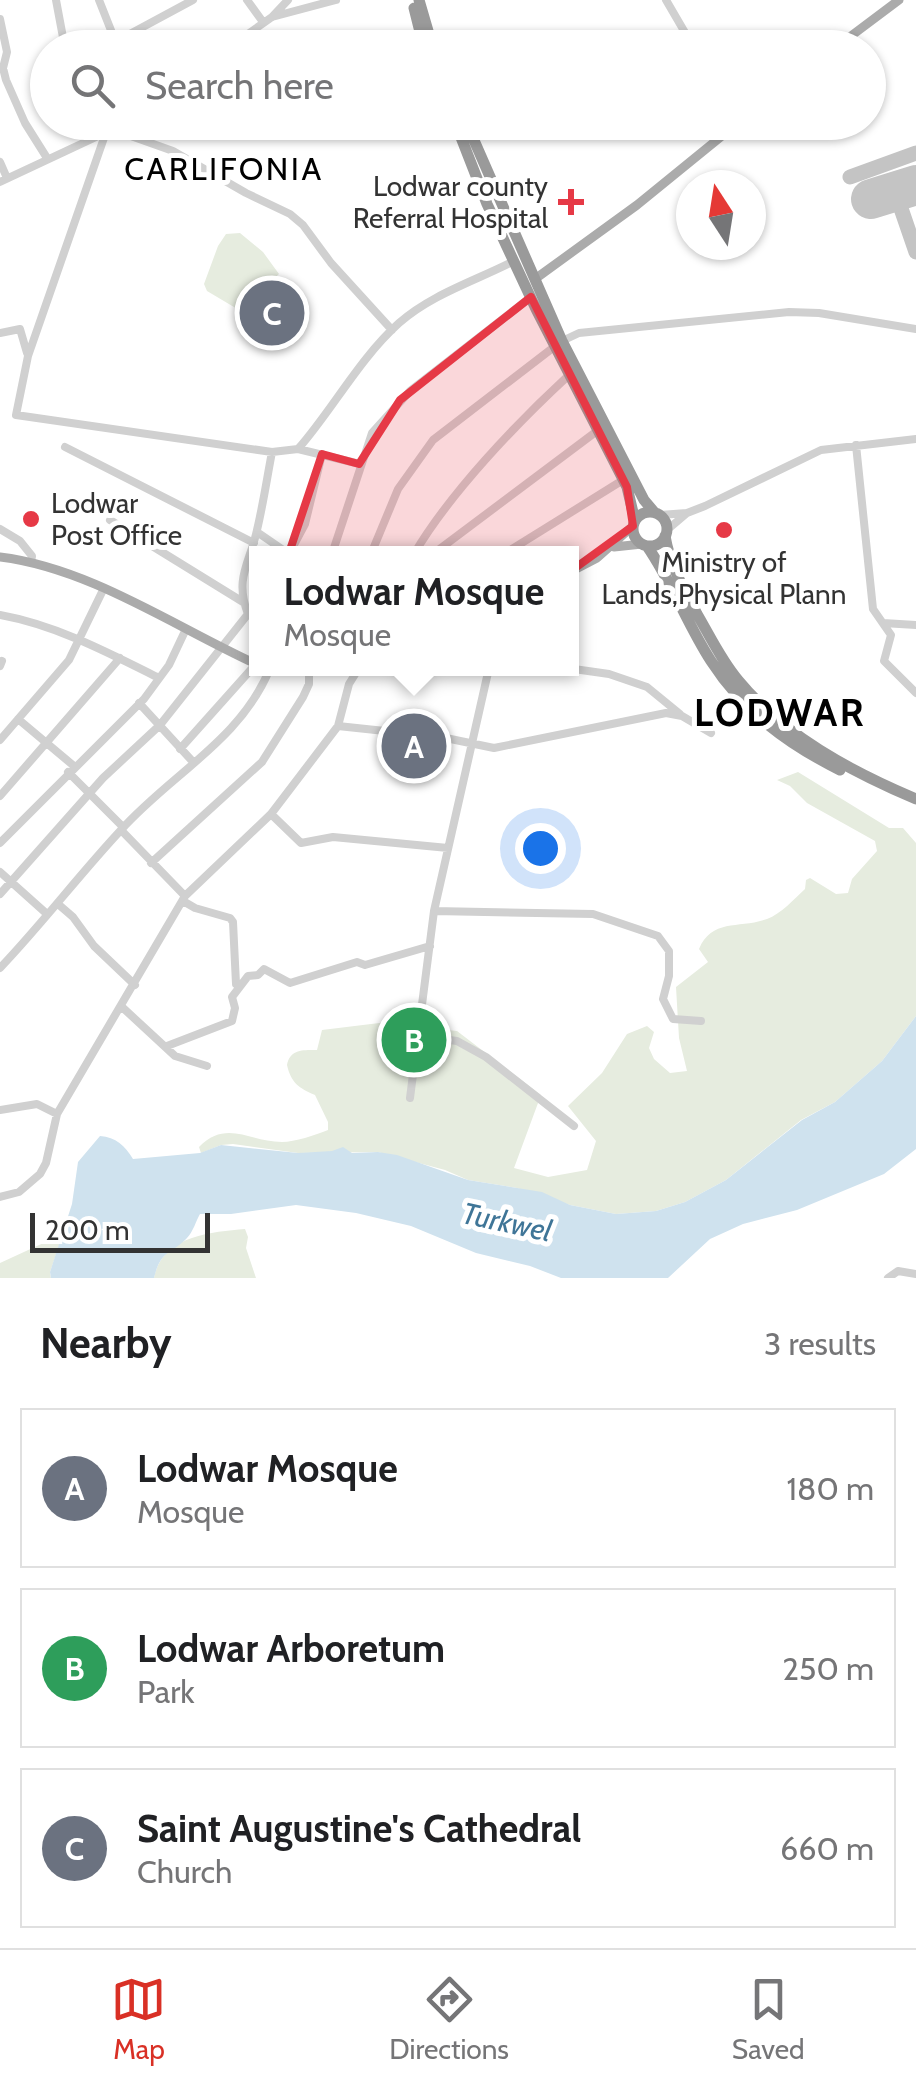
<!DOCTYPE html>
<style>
:root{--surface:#fff;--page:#f6f6f6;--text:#202124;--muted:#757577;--line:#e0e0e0;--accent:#d93025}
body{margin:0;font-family:Cabin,sans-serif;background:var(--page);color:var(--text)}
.compass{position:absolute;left:676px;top:170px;width:90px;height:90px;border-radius:50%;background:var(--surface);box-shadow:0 2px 8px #0004;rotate:348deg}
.scale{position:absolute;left:30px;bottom:25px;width:180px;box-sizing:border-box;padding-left:10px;border:5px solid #333;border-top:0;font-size:28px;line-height:35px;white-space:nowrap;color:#333;-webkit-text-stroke:8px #fff;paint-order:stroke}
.you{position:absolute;left:540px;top:848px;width:35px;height:35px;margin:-25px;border:8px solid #fff;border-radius:50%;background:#1a73e8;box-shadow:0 0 0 15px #1a73e833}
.badge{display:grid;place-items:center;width:65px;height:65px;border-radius:50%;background:var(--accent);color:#fff;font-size:32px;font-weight:700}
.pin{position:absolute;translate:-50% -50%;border:5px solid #fff;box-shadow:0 2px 10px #0006}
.popup{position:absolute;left:249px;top:546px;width:330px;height:130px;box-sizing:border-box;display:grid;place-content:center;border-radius:0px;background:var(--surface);filter:drop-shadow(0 2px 8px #0005);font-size:32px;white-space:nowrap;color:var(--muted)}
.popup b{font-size:38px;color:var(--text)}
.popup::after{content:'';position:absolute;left:50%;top:100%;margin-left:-20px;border:20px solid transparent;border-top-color:var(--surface)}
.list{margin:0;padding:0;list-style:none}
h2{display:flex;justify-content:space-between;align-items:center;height:130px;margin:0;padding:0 40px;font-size:42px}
h2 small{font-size:32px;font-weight:400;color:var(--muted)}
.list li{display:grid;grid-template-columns:65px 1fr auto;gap:30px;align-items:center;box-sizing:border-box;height:160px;margin:0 20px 20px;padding:0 20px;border:2px solid var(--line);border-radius:0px}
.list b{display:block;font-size:38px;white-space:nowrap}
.list p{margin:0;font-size:32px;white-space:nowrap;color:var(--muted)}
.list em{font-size:32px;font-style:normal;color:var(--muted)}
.icon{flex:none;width:55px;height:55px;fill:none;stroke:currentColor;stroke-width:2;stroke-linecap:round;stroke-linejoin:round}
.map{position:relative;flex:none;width:916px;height:1278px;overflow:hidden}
.search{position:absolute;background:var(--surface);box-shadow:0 2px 8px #0004;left:30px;right:30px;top:30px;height:110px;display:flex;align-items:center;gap:25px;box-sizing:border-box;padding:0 35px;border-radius:55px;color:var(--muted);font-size:38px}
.sheet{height:670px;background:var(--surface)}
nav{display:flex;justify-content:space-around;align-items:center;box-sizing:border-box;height:140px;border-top:2px solid var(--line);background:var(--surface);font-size:28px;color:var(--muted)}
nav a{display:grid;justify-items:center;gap:5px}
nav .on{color:var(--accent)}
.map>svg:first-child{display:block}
</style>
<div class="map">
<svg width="916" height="1278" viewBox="0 0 916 1278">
<rect width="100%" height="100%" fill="#fff"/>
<path fill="#e6ecdf" d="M240 233 263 252 279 274 239 310 207 291 204 284 218 246 226 234Z
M798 772 889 828H903L916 843V1016L882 1061 835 1102 801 1120 726 1180 685 1202 656 1211 616 1214 570 1205 517 1188 468 1180 445 1170 378 1152 298 1153 233 1144 221 1145 201 1153 199 1147C227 1119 249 1142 282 1142 295 1142 315 1135 328 1130V1122L315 1095C299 1088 291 1083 287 1065 290 1049 303 1050 317 1050L322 1030 412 1019V1026L457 1031 541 1095 514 1168 548 1177 587 1170 596 1141 568 1106 602 1073 627 1034 647 1026 654 1032 649 1048 654 1059 670 1073 687 1071 679 1038 676 987 708 962 699 949C712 918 740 929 767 919 781 914 794 899 805 889L806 880 810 878 836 894 848 893 852 879 877 851 875 841 807 803 790 786 777 780Z
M245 1229 248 1237 246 1248 256 1278H154C162 1236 210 1232 245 1229Z
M63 1234 50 1272 51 1278H0V1263Z"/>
<path fill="#cfe2ee" d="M916 1016V1149L884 1174 797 1210 743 1224 710 1239 668 1278H561L530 1266 476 1253 411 1226 356 1213 296 1205 231 1214H200C196 1221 193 1232 187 1238 171 1255 161 1249 154 1278H51L50 1272 72 1204 78 1162 100 1136C116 1137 125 1146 133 1159L200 1153 221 1145 298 1153 332 1151 343 1147 352 1153 378 1152 397 1155 468 1180 542 1192 570 1205 616 1214 656 1211 685 1202 726 1180 802 1120 835 1102 882 1061Z"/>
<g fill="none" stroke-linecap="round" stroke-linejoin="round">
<path stroke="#c4c4c4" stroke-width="15" d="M850 177 916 153
M895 191 916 252"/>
<path stroke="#c4c4c4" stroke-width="40" d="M871 199 916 185"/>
<path stroke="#d0d0d0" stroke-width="8" d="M56 0 65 48
M99 0 118 48
M247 0 263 22
M666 0 694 48
M272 17 288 0
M0 19 7 52 3 68 6 80 25 123 47 158
M115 42 193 0
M228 48 272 17 336 0
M98 122 105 135 28 356 16 415 272 452 298 449 360 464
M114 130 173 151 246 193 290 214 303 225 331 263 392 330
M0 162 7 178
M0 182 128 122
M0 333 20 329 27 353
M562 341 579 333 789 312 819 313 916 329
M856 445 873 609 891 635 884 661 916 693
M65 447 254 543
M298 449C333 409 359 359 399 323 432 294 475 281 514 261
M660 515 687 513 705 506 821 450 916 439
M110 520 243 602
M0 529 20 541 32 556 31 562
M667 530 687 513
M257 532 289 554
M289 554 305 524 322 454
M332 554 372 433 410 391 531 297
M371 554 398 489 433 440 554 347
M414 554C450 493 516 424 568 376
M433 554 597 431
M504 554 623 480
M0 615C56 625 109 653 159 678
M883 623 916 625
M0 666 2 661
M567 668 609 674 647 687 680 714
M139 703 194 763
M18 719 74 766
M338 726 441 737 494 748 666 713 682 716 711 733
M0 740 69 660 103 590
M180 749 256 664
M68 772 123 827
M0 796 120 658
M271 814 301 843 333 837 448 848
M121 830 185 896
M0 843 144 699 169 665 186 629
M151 863 262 762 303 697 309 684V668
M0 872 47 914
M0 894 103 778 160 725 248 614C234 578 250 563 257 530 263 505 267 478 272 452
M183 901 195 908 230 918 233 922 236 984
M58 904 73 917 94 946 135 985
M434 911 593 914 658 936 669 951V976L663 999 673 1019 701 1021
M0 968C42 924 79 875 121 830 170 775 242 739 270 668
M122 1007 175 1056 207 1066
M418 1036 457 1041 486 1057 574 1126
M167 1046 232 1021 235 1008 232 997 248 976 258 975 264 969 290 983 357 962 365 965 430 946
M410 1098 434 911 489 668
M0 1110 37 1104 57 1114
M0 1197 19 1192 40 1174 46 1163 57 1114 185 896 271 814 338 726 349 684 359 668
M888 1278 898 1271 916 1274"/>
<path stroke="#ababab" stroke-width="9" d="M835 48 899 0
M535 279 637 205 739 122
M614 547 642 544
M0 557C90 568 175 627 256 664
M572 571 597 558 633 526"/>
<path stroke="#9a9a9a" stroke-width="11" d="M419 0 433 48
M414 8 424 48
M455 122 487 204 536 309 627 487 635 521
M466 122 562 341 644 500 655 513
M633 529a17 17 0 1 1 34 0a17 17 0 1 1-34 0Z
M665 536C670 565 683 588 697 614 710 636 721 660 738 680 784 736 850 771 916 799
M647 546C672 582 687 624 711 661 744 712 788 744 840 770"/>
</g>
<path fill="#e63946" fill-opacity="0.2" stroke="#e63946" stroke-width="8" stroke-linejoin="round" d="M531 297 627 487 633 526 473 642 397 665 359 668 394 592 330 557 320 572 289 553 322 454 359 464 400 400Z"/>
<g fill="#e63946" stroke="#fff" stroke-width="4">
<path d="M566 187h10v10h10v10h-10v10h-10v-10h-10v-10h10z"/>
<circle cx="31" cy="519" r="10"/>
<circle cx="724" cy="530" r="10"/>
</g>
<g text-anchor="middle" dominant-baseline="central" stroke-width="10" stroke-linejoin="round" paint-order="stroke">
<g font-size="28" fill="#333" stroke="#fff" text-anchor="end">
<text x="548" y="186">Lodwar county<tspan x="548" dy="32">Referral Hospital</tspan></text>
<text x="51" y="503" text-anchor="start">Lodwar<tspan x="51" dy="32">Post Office</tspan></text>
<text x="724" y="562" text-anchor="middle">Ministry of<tspan x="724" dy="32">Lands,Physical Plann</tspan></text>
</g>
<g font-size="30" font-style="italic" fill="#3f7597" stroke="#fff">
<text transform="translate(507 1222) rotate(12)">Turkwel</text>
</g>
<g font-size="32" letter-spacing="2.5" fill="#000" stroke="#fff">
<text x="224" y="168">CARLIFONIA</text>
</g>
<g font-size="38" font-weight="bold" letter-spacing="2.5" fill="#000" stroke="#fff">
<text x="780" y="712">LODWAR</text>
</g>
</g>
</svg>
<svg class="compass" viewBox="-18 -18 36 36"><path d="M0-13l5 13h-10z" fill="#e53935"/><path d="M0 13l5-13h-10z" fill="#757577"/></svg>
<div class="scale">200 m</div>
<div class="you"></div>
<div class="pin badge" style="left:414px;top:746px;background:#6b7280">A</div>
<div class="popup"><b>Lodwar Mosque</b>Mosque</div>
<div class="pin badge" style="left:414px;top:1040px;background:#2e9e5b">B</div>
<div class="pin badge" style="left:272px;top:313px;background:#6b7280">C</div>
<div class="search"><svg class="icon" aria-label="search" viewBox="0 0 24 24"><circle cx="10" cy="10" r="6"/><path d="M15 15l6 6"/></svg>Search here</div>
</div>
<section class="sheet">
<h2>Nearby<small>3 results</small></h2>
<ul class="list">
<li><span class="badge" style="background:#6b7280">A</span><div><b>Lodwar Mosque</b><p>Mosque</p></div><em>180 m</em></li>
<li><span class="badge" style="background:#2e9e5b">B</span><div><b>Lodwar Arboretum</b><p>Park</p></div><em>250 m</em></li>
<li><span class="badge" style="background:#6b7280">C</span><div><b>Saint Augustine's Cathedral</b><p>Church</p></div><em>660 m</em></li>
</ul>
</section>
<nav>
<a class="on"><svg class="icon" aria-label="map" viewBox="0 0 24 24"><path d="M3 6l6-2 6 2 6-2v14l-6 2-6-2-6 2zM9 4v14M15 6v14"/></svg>Map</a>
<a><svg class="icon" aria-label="directions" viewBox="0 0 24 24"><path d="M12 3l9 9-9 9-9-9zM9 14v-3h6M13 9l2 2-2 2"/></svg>Directions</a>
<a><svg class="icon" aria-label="saved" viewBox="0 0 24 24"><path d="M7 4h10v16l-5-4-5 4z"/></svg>Saved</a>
</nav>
